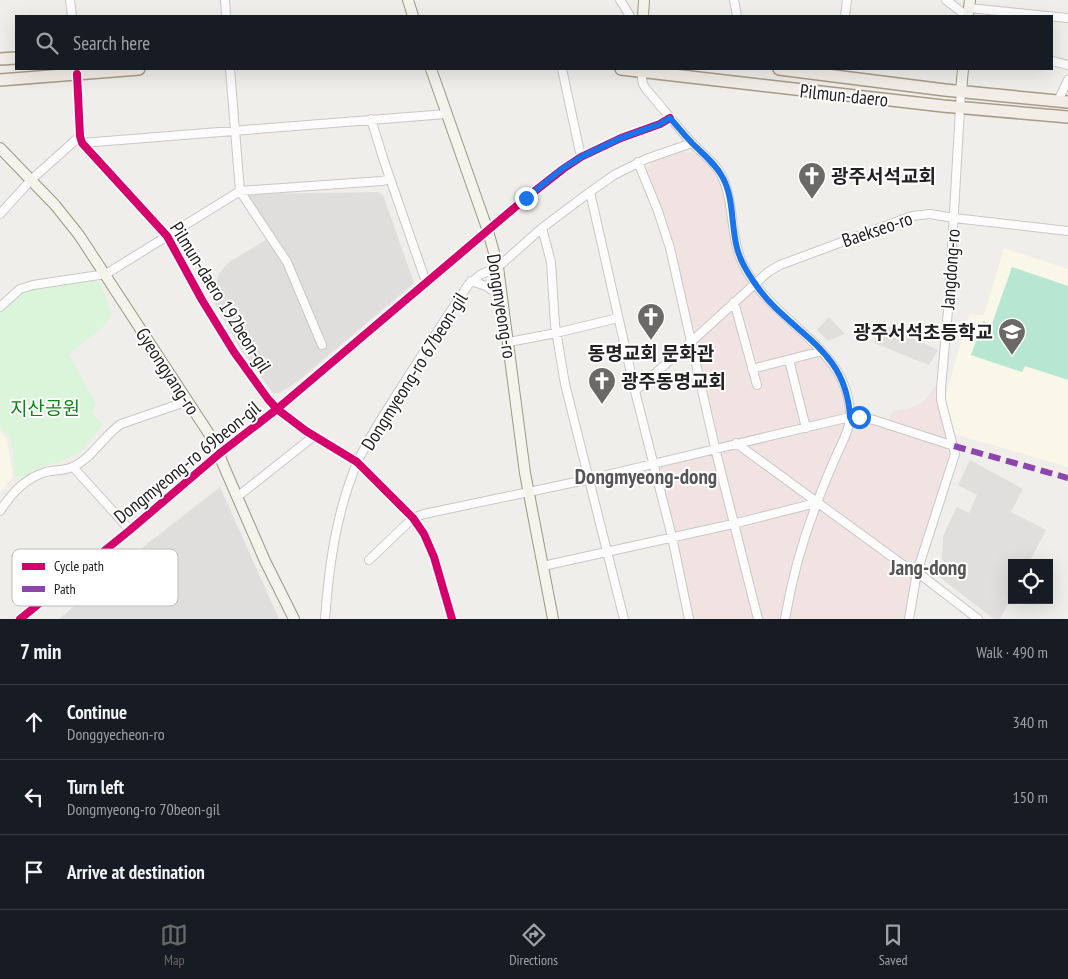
<!DOCTYPE html>
<meta charset="utf-8">
<style>
:root{--surface:#171b24;--page:#20242c;--text:#f1f3f6;--muted:#9ea1a6;--line:#363941;--accent:#6a6968}
body{margin:0;font-family:"PT Sans Narrow","Noto Sans KR",sans-serif;background:var(--page);color:var(--text)}
.controls{position:absolute;right:15px;bottom:15px;display:grid;overflow:hidden;border-radius:0px;box-shadow:0 5px 20px #0002}
.controls button{width:45px;height:45px;display:grid;place-items:center;padding:0;border:0;border-bottom:1px solid var(--line);background:var(--surface);color:var(--text);font:25px sans-serif}
.stop{position:absolute;width:15px;height:15px;margin:-11px;border:4px solid #1a73e8;border-radius:50%;background:#fff}
.stop.end{background:#1a73e8;border-color:#fff;box-shadow:0 1px 5px #0008}
.list{margin:0;padding:0;list-style:none}
h2{display:flex;justify-content:space-between;align-items:center;height:65px;margin:0;padding:0 20px;font-size:21px}
h2 small{font-size:16px;font-weight:400;color:var(--muted)}
.list li{display:grid;grid-template-columns:32px 1fr auto;gap:15px;align-items:center;box-sizing:border-box;height:75px;padding:0 20px;border-top:1px solid var(--line)}
.list b{display:block;font-size:19px;white-space:nowrap}
.list p{margin:0;font-size:16px;white-space:nowrap;color:var(--muted)}
.list em{font-size:16px;font-style:normal;color:var(--muted)}
.icon{flex:none;width:28px;height:28px;fill:none;stroke:currentColor;stroke-width:2;stroke-linecap:round;stroke-linejoin:round}
.map{position:relative;flex:none;width:1068px;height:619px;overflow:hidden}
.search{position:absolute;background:var(--surface);box-shadow:0 5px 20px #0002;left:15px;right:15px;top:15px;height:55px;display:flex;align-items:center;gap:12px;box-sizing:border-box;padding:0 18px;border-radius:0px;color:var(--muted);font-size:19px}
.sheet{height:290px;background:var(--surface)}
nav{display:flex;justify-content:space-around;align-items:center;box-sizing:border-box;height:70px;border-top:1px solid var(--line);background:var(--surface);font-size:14px;color:var(--muted)}
nav a{display:grid;justify-items:center;gap:2px}
nav .on{color:var(--accent)}
.map>svg:first-child{display:block}
</style>
<div class="map">
<svg width="1068" height="619" viewBox="0 0 1068 619">
<rect width="100%" height="100%" fill="#f0eeeb"/>
<path fill="#dfdedc" d="M377 192 383 195 414 283 297 382 279 393H273L241 350 211 297 219 274 228 263 267 239 238 197 252 194Z
M220 487 279 619H59L138 551Z"/>
<path fill="#f1e3e1" d="M682 152 693 153 710 164 720 179 724 193 736 257 746 279 775 315 830 366 843 390 846 409 888 422 893 411 910 408 923 402 936 385 951 455 930 522 913 566 905 619H693L657 469 659 465 719 451 658 205 646 170 650 163Z"/>
<path fill="#f8f7e8" d="M1004 248 1068 269V467L955 434 945 398 969 314 984 315Z
M0 430 7 439 13 477 0 492Z"/>
<path fill="#daf5da" d="M94 281 100 283 112 314 103 327 69 354 96 405 91 412 103 424 80 452 59 462 41 467 25 477 15 476 11 439 0 426V312L24 291 37 287Z"/>
<path fill="#b7e6d2" d="M1012 267 1068 286V380L1025 366 1022 372 971 355 983 321 992 324Z"/>
<path fill="#e0dfde" d="M829 317 845 334 828 341 817 330Z
M880 323 938 350 929 365 874 343Z
M970 460 1023 489 1011 512 1046 530 1029 563H1012V596L1000 619H994L938 576 943 568 942 557 943 536 957 507 969 513 977 495 958 485Z"/>
<g fill="none" stroke-linecap="round" stroke-linejoin="round">
<defs>
<path id="street" d="M70 0 72 16
M225 0 226 16
M620 0 630 16
M734 0 737 16
M946 0 967 16
M969 8 1068 18
M845 16 847 0
M1052 61 1068 65
M230 69 240 191 287 262 322 345
M562 69 581 157
M641 72 643 84 646 89C661 106 675 124 690 141 702 154 718 164 724 181 733 203 731 228 738 251 741 263 748 274 755 284 787 329 852 355 850 419 849 431 842 443 837 454 830 470 823 486 817 503 802 541 792 578 785 619
M77 74 80 136 82 143 167 236 202 300 234 352 268 399 277 409 306 431 357 462 413 518 424 534 434 557 452 619
M1058 101 1068 80
M371 119 384 161 426 282
M82 143 446 114
M638 162 658 211 670 248 715 448 758 619
M590 192 635 391 672 537 689 619
M0 214 31 180 80 136
M542 228 551 262 555 325 565 384 624 619
M471 281 486 286 502 297
M734 302 757 385
M0 307 20 289 33 285 106 274 240 191 382 181 390 179
M509 342 556 333 618 318
M789 360 806 428
M752 369 822 351
M635 391 691 342 768 272 780 265 912 216 930 214 954 218 1068 231
M736 443 910 570 917 572 978 619
M73 467 130 530
M237 497 314 436
M0 511C12 493 25 478 46 472 54 470 64 471 72 467 91 460 104 435 121 424L188 401
M369 560 413 518 424 514 590 479 850 417H859L874 420 954 446
M543 566 733 524 816 503
M20 619 130 530 219 454 277 409 526 198 563 169 581 157 621 138 660 124 670 118
M325 619C329 565 336 513 357 463 368 439 383 416 397 394 420 358 444 321 468 285L480 275 498 267 542 228 590 192 614 175 646 159 692 143
M909 619 917 572 955 454 941 400V388L949 299 961 91"/>
<path id="secondary" d="M408 0 413 16
M643 16 644 0
M968 16 970 0
M431 69 488 231 498 267 525 473 553 619
M961 91 963 69
M0 148 55 205 79 235 217 446 222 462 265 561 294 619"/>
<path id="primary" d="M0 59 16 58
M621 69 943 106 1068 117
M779 69 945 90 1068 102
M0 80 139 69"/>
</defs>
<use href="#street" stroke="#c9c8c7" stroke-width="10"/>
<use href="#secondary" stroke="#999a82" stroke-width="12"/>
<use href="#primary" stroke="#a79c86" stroke-width="14"/>
<use href="#street" stroke="#fdfcfc" stroke-width="8"/>
<use href="#secondary" stroke="#f4f4ed" stroke-width="10"/>
<use href="#primary" stroke="#f3ede7" stroke-width="11"/>
<path stroke="#8e44ad" stroke-width="6" stroke-dasharray="12 6" stroke-linecap="butt" d="M954 446 1068 478"/>
<defs>
<path id="cycleway" d="M77 74 80 136 82 143 167 236 202 300 234 352 268 399 277 409 306 431 357 462 413 518 424 534 434 557 452 619
M20 619 130 530 219 454 277 409 526 198 563 169 581 157 621 138 660 124 670 118"/>
</defs>
<use href="#cycleway" stroke="#fff" stroke-width="11"/>
<use href="#cycleway" stroke="#d6006c" stroke-width="8"/>
</g>
<g fill="none" stroke-linecap="round" stroke-linejoin="round">
<path stroke="#1a73e8" stroke-width="6" d="M526 198 562 169 581 157 621 138 660 124 670 118C678 127 685 136 693 144 704 155 716 164 723 178 734 199 731 225 737 248 740 260 747 272 754 282 788 334 846 345 850 417H859"/>
</g>
<defs>
<symbol id="church-pin" viewBox="-11 -11 22 30"><path d="M0 17L-7.5 6A9.5 9.5 0 1 1 7.5 6Z" fill="#6a6968" stroke="#fff"/><path d="M-1.2-6h2.4v3.5h3.3v2.4h-3.3V6h-2.4V-.1h-3.3v-2.4h3.3Z" fill="#fff"/></symbol>
<symbol id="school-pin" viewBox="-11 -11 22 30"><path d="M0 17L-7.5 6A9.5 9.5 0 1 1 7.5 6Z" fill="#6a6968" stroke="#fff"/><path d="M0-5L7-2L0 1L-7-2ZM-4 1L0 2.5L4 1V4Q0 6-4 4Z" fill="#fff"/></symbol>
</defs>
<g fill-rule="evenodd">
<use href="#church-pin" x="796" y="160" width="32" height="43"/>
<use href="#church-pin" x="635" y="301" width="32" height="43"/>
<use href="#school-pin" x="996" y="316" width="32" height="43"/>
<use href="#church-pin" x="586" y="365" width="32" height="43"/>
</g>
<g text-anchor="middle" dominant-baseline="central" stroke-width="4" stroke-linejoin="round" paint-order="stroke">
<g font-size="19" fill="#222" stroke="#fff">
<text transform="translate(844 95) rotate(6)">Pilmun-daero</text>
<text transform="translate(877 229) rotate(-19)">Baekseo-ro</text>
<text transform="translate(950 269) rotate(-86)">Jangdong-ro</text>
<text transform="translate(221 297) rotate(58)">Pilmun-daero 192beon-gil</text>
<text transform="translate(502 306) rotate(81)">Dongmyeong-ro</text>
<text transform="translate(168 371) rotate(57)">Gyeongyang-ro</text>
<text transform="translate(414 371) rotate(-58)">Dongmyeong-ro 67beon-gil</text>
<text transform="translate(187 462) rotate(-39)">Dongmyeong-ro 69beon-gil</text>
</g>
<g font-size="19" font-weight="bold" fill="#222" stroke="#fff" text-anchor="start">
<text x="831" y="176">광주서석교회</text>
<text x="993" y="332" text-anchor="end">광주서석초등학교</text>
<text x="651" y="353" text-anchor="middle">동명교회 문화관</text>
<text x="621" y="381">광주동명교회</text>
</g>
<g font-size="19" fill="#0c8416" stroke="#fff">
<text x="45" y="408">지산공원</text>
</g>
<g font-size="21" font-weight="bold" fill="#555" stroke="#fff">
<text x="646" y="476">Dongmyeong-dong</text>
<text x="928" y="567">Jang-dong</text>
</g>
</g>
<rect x="12" y="549" width="166" height="57" rx="8" fill="#fff" stroke="#bdbdbd" stroke-width="1"/>
<rect x="22" y="563" width="23" height="7" fill="#d6006c"/>
<rect x="22" y="586" width="23" height="6" fill="#8e44ad"/>
<g font-size="14" fill="#222">
<text x="54" y="571">Cycle path</text>
<text x="54" y="594">Path</text>
</g>
</svg>
<div class="controls">
<button><svg class="icon" aria-label="locate" viewBox="0 0 24 24"><circle cx="12" cy="12" r="6"/><path d="M12 2v4M12 18v4M2 12h4M18 12h4"/></svg></button>
</div>
<div class="stop" style="left:859px;top:417px"></div>
<div class="stop end" style="left:526px;top:198px"></div>
<div class="search"><svg class="icon" aria-label="search" viewBox="0 0 24 24"><circle cx="10" cy="10" r="6"/><path d="M15 15l6 6"/></svg>Search here</div>
</div>
<section class="sheet">
<h2>7 min<small>Walk · 490 m</small></h2>
<ul class="list">
<li><svg class="icon" aria-label="ahead" viewBox="0 0 24 24"><path d="M12 20V5M6 11l6-6 6 6"/></svg><div><b>Continue</b><p>Donggyecheon-ro</p></div><em>340 m</em></li>
<li><svg class="icon" aria-label="left" viewBox="0 0 24 24"><path d="M17 20v-9H6M10 6l-5 5 5 5"/></svg><div><b>Turn left</b><p>Dongmyeong-ro 70beon-gil</p></div><em>150 m</em></li>
<li><svg class="icon" aria-label="arrive" viewBox="0 0 24 24"><path d="M6 21V4h12l-3 4 3 4H6"/></svg><div><b>Arrive at destination</b></div></li>
</ul>
</section>
<nav>
<a class="on"><svg class="icon" aria-label="map" viewBox="0 0 24 24"><path d="M3 6l6-2 6 2 6-2v14l-6 2-6-2-6 2zM9 4v14M15 6v14"/></svg>Map</a>
<a><svg class="icon" aria-label="directions" viewBox="0 0 24 24"><path d="M12 3l9 9-9 9-9-9zM9 14v-3h6M13 9l2 2-2 2"/></svg>Directions</a>
<a><svg class="icon" aria-label="saved" viewBox="0 0 24 24"><path d="M7 4h10v16l-5-4-5 4z"/></svg>Saved</a>
</nav>
